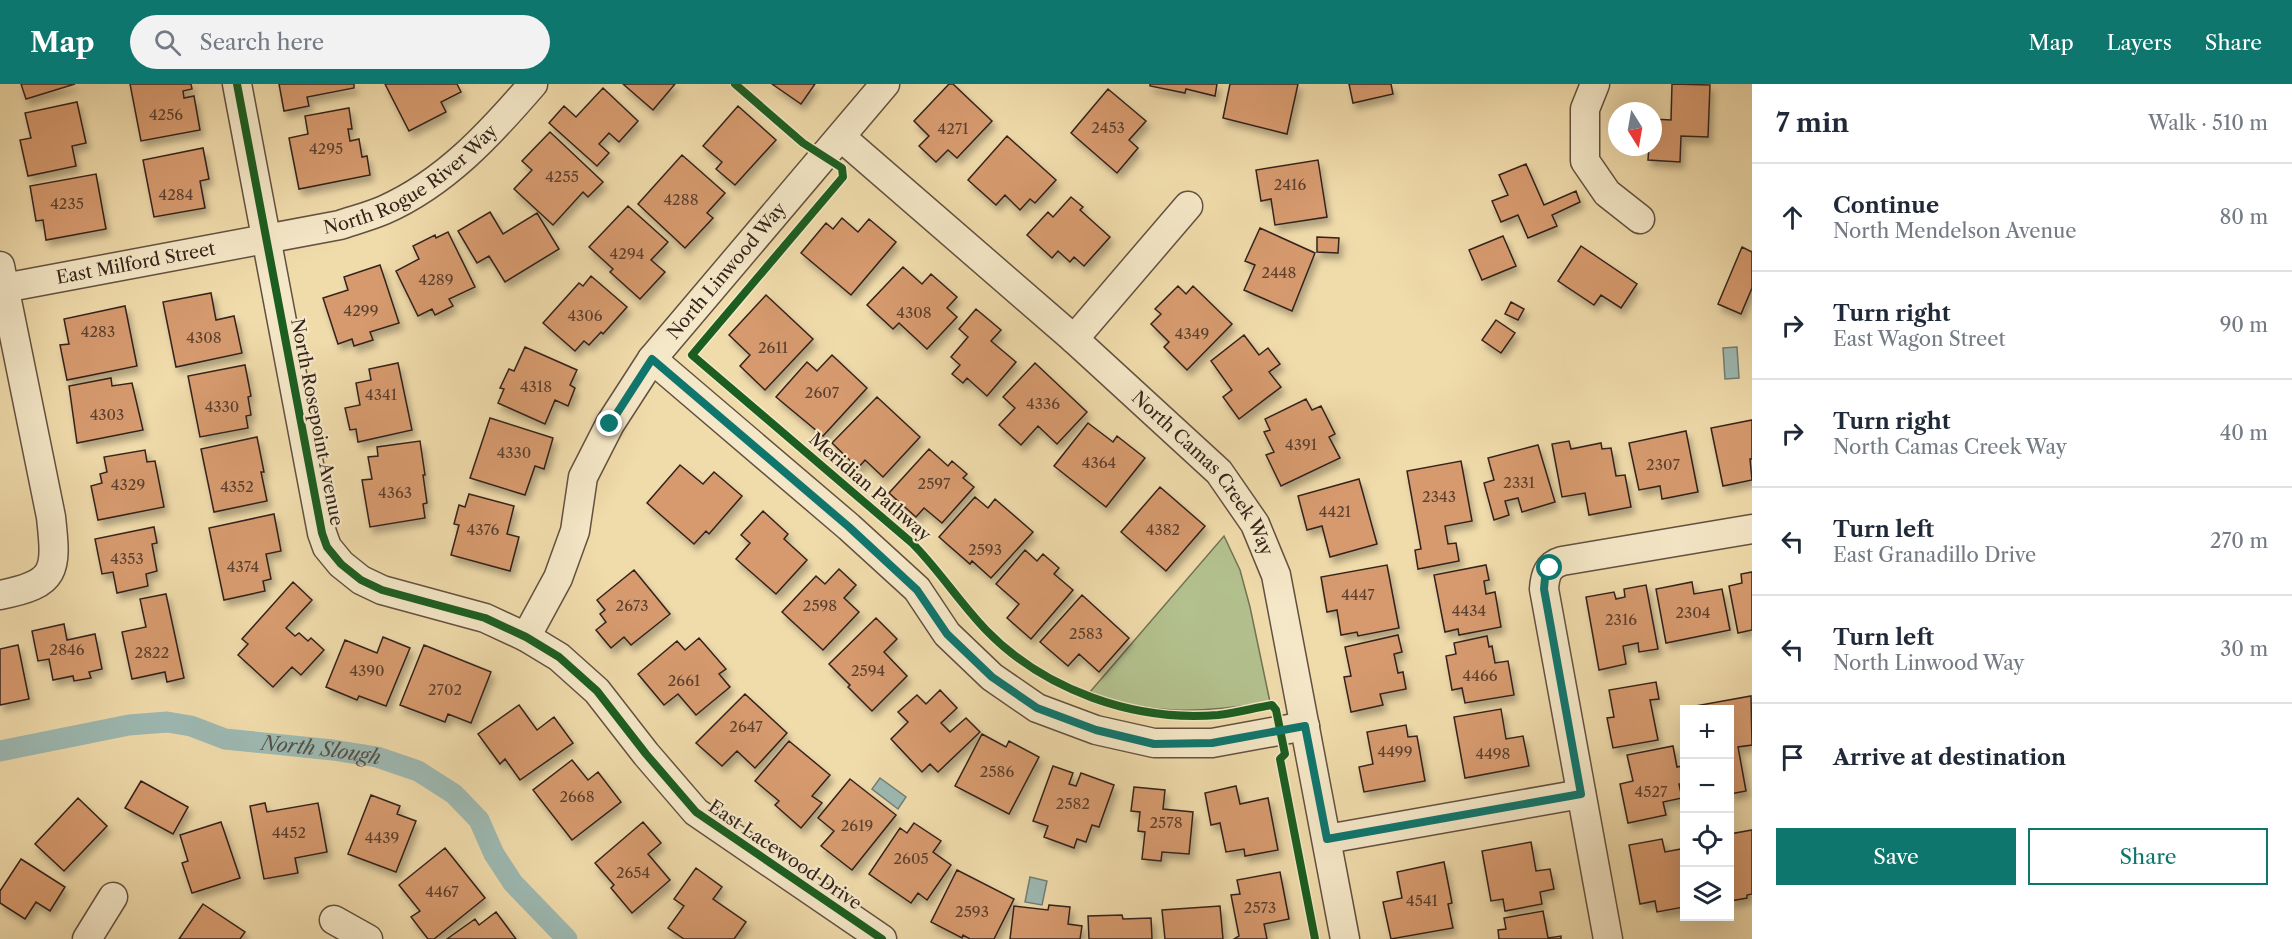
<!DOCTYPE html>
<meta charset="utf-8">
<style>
:root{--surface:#fff;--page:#f2f2f3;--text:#1f2937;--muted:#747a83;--line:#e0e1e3;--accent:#0f766e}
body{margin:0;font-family:"Libre Caslon Text",serif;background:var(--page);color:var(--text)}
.controls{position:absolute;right:18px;bottom:18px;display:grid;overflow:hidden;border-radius:0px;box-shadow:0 6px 24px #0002}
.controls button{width:54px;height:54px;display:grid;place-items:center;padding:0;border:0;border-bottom:2px solid var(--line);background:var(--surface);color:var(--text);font:30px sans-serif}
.compass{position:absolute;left:1608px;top:18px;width:54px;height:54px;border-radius:50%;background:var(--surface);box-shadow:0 6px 24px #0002;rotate:169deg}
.stop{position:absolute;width:18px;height:18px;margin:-14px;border:4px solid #0f766e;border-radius:50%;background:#fff}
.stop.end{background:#0f766e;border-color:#fff;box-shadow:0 2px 6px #0008}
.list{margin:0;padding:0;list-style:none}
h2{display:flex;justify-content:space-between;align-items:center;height:78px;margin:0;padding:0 24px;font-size:26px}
h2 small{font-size:20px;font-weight:400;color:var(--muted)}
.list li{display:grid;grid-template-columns:39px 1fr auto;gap:18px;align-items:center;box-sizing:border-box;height:108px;padding:0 24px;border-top:2px solid var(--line)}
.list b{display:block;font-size:22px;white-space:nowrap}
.list p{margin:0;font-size:20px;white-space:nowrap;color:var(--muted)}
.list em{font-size:20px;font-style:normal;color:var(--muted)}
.actions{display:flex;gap:12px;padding:18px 24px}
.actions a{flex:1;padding:14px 0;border:2px solid var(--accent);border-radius:0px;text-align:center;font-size:21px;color:var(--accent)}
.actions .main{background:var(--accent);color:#fff}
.icon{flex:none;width:33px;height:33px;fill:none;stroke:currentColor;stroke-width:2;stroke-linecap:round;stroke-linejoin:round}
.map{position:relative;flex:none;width:1752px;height:855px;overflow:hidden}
header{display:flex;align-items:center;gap:36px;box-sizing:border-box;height:84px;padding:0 30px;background:var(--accent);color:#fff}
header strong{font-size:28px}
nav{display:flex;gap:33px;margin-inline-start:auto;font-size:21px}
.search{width:420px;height:54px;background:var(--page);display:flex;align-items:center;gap:15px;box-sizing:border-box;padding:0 21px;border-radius:33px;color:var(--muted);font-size:22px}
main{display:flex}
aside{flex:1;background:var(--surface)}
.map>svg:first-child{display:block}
</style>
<header>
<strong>Map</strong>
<div class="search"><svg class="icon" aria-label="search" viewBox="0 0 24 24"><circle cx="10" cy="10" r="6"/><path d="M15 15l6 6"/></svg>Search here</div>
<nav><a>Map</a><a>Layers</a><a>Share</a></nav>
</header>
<main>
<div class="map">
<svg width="1752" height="855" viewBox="0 0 1752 855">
<defs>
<filter id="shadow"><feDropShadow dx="3.5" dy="6" stdDeviation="3" flood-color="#0004"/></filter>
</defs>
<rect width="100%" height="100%" fill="#f0dbab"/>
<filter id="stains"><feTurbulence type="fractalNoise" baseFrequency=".00333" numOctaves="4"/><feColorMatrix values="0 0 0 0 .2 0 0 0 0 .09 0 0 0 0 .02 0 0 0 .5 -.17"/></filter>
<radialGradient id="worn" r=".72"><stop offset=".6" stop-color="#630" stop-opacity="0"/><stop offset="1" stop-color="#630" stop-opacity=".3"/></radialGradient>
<path fill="#b3c18e" stroke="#747255" stroke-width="1.5" d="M1224 452 1240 486 1250 523 1270 618C1207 628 1150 633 1090 608Z"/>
<path fill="#9db9b2" stroke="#737d76" stroke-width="1.5" d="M1737 263 1739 294 1725 295 1723 264Z
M880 694 906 713 898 725 872 705Z
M1030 793 1047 797 1042 821 1025 818Z"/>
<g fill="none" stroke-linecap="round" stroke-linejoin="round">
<path stroke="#9db9b2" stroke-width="21" id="s1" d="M0 667 129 641 167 638 191 642 225 655 333 666 377 673 418 687 454 710 479 736 494 770 513 799 567 855"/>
</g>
<path fill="#d69a6e" stroke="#34231c" stroke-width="1.5" filter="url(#shadow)" d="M21 0H75L26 15Z
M130 0H191L192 5 183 7 184 14 194 12 200 46 141 57Z
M279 0H354V4L307 13 309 22 284 27Z
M385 0H457L461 8 441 18 446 28 409 47Z
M623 0H675L653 26Z
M772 0H815L801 20Z
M949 0H953L992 37 957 74 948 66 936 78 919 62 929 52 914 37Z
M1150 0H1217L1215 12 1186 5 1185 9 1150 2Z
M1230 0H1298L1287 50 1223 34Z
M1349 0H1391L1393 10 1353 19Z
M1672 0 1710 1 1708 53 1681 52 1680 78 1648 76 1649 63H1653V35L1671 36Z
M603 4 638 37 619 58 609 49 599 60 609 69 597 82 549 39 564 22 576 33Z
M1108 5 1146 37 1129 56 1138 64 1117 89 1071 49Z
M77 18 86 59 72 62 76 82 28 92 20 56 31 54 25 29Z
M738 22 776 56 735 101 716 85 722 78 703 62Z
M349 24 352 45H348L350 57 359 55 362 73 367 72 370 91 299 105 289 54 308 50 305 32Z
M550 48 603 98 588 113 583 108 553 141 514 105 532 86 522 77Z
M1007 52 1056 96 1035 119 1030 115 1020 126 1005 111 996 121 968 96Z
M203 64 209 95 200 97 205 124 154 133 143 76Z
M682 71 725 109 707 129 713 134 685 164 638 120Z
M1318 76 1327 133 1275 141 1271 115 1261 117 1256 86Z
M1526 80 1544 121 1576 107 1580 118 1552 131 1557 142 1528 154 1518 131 1501 138 1492 117 1508 111 1499 91Z
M96 90 106 145 46 156 43 136 36 137 30 102Z
M1071 113 1083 123 1080 126 1110 153 1084 182 1074 173 1070 178 1058 167 1052 174 1027 151 1048 128 1053 133Z
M628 122 668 158 651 176 665 188 640 215 610 188 613 185 589 163Z
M490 128 503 150 537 129 559 165 505 198 489 172 477 179 458 147Z
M842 134 858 148 869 135 896 158 851 211 801 169 826 139 833 145Z
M1260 144 1315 169 1292 227 1244 206 1255 181 1245 177Z
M448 148 475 203 449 215 453 222 435 231 432 225 418 232 396 187 419 175 413 162 435 151 436 154Z
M1503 152 1516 182 1482 196 1469 166Z
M1317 153 1339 154 1338 169 1317 168Z
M1581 162 1637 200 1621 224 1601 211 1594 221 1558 197Z
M1742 163 1752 168V204L1741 230 1718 220Z
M380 181 399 239 370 248 373 256 354 262 352 255 338 260 323 214 348 206 344 193Z
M903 183 922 200 931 190 957 213 947 224 957 233 927 265 899 239 893 245 867 221Z
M591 192 627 223 603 250 601 248 589 261 584 257 575 267 543 239 579 199 583 202Z
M1178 202 1186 210 1193 202 1232 240 1187 286 1164 263 1169 258 1151 240 1161 230 1155 225Z
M211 209 216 236 234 232 242 269 176 283 163 218Z
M766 211 813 255 765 306 740 282 750 271 729 251Z
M1511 218 1524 225 1518 236 1505 230Z
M125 222 137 282 67 296 60 261 69 260 64 235Z
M976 225 1001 246 991 257 1016 278 987 312 967 294 963 299 952 290 960 281 951 273 968 253 959 245Z
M1496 236 1515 249 1501 269 1482 256Z
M1244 251 1259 271 1268 264 1280 280 1269 288 1281 303 1239 335 1223 313 1232 306 1211 277Z
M525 263 577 286 570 301 575 304 568 322 555 316 545 340 498 319 504 305 500 304 509 285 514 287Z
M832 271 867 304 823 352 776 313 807 278 817 287Z
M398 279 412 346 358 358 356 345 350 346 345 324 360 321 356 299 371 296 369 285Z
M1035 279 1087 328 1057 360 1038 342 1021 361 999 341 1015 324 1003 313Z
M245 281 251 312 248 313 251 331 246 332 248 344 200 353 188 292Z
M111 294 112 302 132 299 143 346 77 359 69 302Z
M877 313 920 353 883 393 865 376 858 384 832 359Z
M1306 315 1312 326 1321 322 1335 350 1329 353 1340 374 1281 402 1266 371 1274 368 1264 348 1270 346 1265 335Z
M490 334 553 354 544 385 535 382 525 411 470 394Z
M1752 336V375H1750L1752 396 1723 402 1711 344Z
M1088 339 1113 358 1117 352 1145 374 1106 423 1054 382Z
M1686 347 1698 408 1662 415 1660 402 1639 406 1629 359Z
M257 353 264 388H261L267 417 214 428 201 365Z
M420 357 425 391H423L427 419 423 420 425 434 370 443 362 396 372 395 368 373 378 372 377 363Z
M1569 357 1571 365 1601 359 1602 365 1611 364 1616 392 1625 391 1631 423 1589 431 1585 409 1562 413 1552 360Z
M1538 361 1555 418 1522 428 1518 414 1505 417 1509 431 1494 436 1484 399 1494 396 1488 374Z
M929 365 948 382 952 377 967 390 963 394 974 403 942 439 924 424 916 433 889 409Z
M145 366 147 378 155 377 164 423 98 436 91 402 102 399 100 390 107 388 104 373Z
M1461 377 1472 437 1445 442 1448 460 1456 459 1459 477 1418 485 1415 466 1421 465 1407 387Z
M680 381 703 400 714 388 742 412 709 450 706 447 694 460 647 419Z
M1359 395 1377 460 1330 473 1322 442 1307 446 1298 412Z
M1160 403 1205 442 1166 487 1121 448Z
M469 410 514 422 507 450 519 453 510 487 451 471 459 441 454 440 459 421 465 423Z
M975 413 988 424 995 415 1033 448 991 494 972 477 970 480 939 453Z
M763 427 788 450 784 455 807 476 776 510 736 475 750 459 741 451Z
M274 430 281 467 266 470 271 495 263 497 265 507 224 516 209 444Z
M154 443 157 459 152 460 157 487 146 490 148 502 117 509 113 488 102 490 95 455Z
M1025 466 1037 477 1043 470 1059 484 1054 490 1073 506 1031 555 1007 534 1019 520 996 500Z
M1387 481 1399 544 1358 552 1357 548 1341 551 1337 526 1327 528 1321 493Z
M1486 481 1489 496 1484 497 1486 510 1495 508 1501 543 1459 551 1458 545 1445 548 1434 491Z
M839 485 856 501 844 514 859 528 823 566 782 528 816 492 825 500Z
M634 486 670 530 631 561 624 553 611 564 596 546 606 538 600 530 605 526 597 516Z
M1752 488V546L1738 549 1729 502 1742 499 1741 490Z
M293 498 312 516 286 544 295 552 299 549 308 557 311 554 324 566 301 591 292 583 273 603 238 571 248 560 242 555Z
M1692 498 1694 510 1722 505 1730 546 1666 559 1656 505Z
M1646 501 1658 565 1639 568 1638 559 1623 562 1626 580 1599 586 1586 513 1614 508 1616 515 1625 513 1624 505Z
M166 510 184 594 167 598 165 588 132 595 122 548 146 543 140 515Z
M1082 511 1129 554 1099 588 1079 570 1068 582 1040 558Z
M876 534 897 555 884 568 907 592 872 627 848 603 850 601 829 580Z
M64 540 67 556 95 550 102 585 89 588 91 594 74 597 73 592 53 596 49 575 38 577 32 547Z
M1398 551 1402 568 1394 570 1398 589 1403 588 1406 605 1380 610 1383 621 1351 628 1344 593 1351 592 1345 563Z
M1487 552 1489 563 1492 562 1495 579 1508 577 1514 611 1465 619 1462 604 1452 606 1446 572 1456 570 1454 559Z
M383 553 410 564 386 622 359 612 357 616 326 603 345 556 377 569Z
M699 554 726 585 719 590 730 603 696 631 678 610 664 621 638 590 677 557 685 566Z
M18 561 29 615 0 621V565Z
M424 561 491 588 471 639 448 630 445 638 400 621Z
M1656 598 1659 615 1650 616 1658 656 1613 664 1607 634 1614 633 1609 606Z
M940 606 957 624 941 639 950 648 966 634 980 648 938 688 930 680 922 688 891 655 908 638 898 628 917 611 926 620Z
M745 610 787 649 755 684 737 667 722 682 696 659Z
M1751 612 1752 661 1738 663 1746 707 1730 710V626H1696L1695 622Z
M519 621 537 646 554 633 573 659 520 696 505 675 500 680 478 650Z
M1501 625 1506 655 1523 652 1529 682 1465 694 1454 633Z
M1406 641 1408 653 1417 652 1425 697 1364 708 1359 683 1373 680 1367 648Z
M982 650 1006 663 1009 657 1039 673 1009 730 955 702Z
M789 657 830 691 812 712 822 719 801 744 775 721 779 717 755 697Z
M1673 662 1677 683 1682 682 1684 694V699L1679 700 1682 714 1663 718 1666 731 1628 739 1620 700 1633 697 1627 671Z
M572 676 588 696 598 688 621 718 572 756 533 706Z
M1053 682 1073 689 1069 700 1076 702 1081 689 1114 701 1099 743 1092 741 1086 758 1077 755 1074 764 1044 753 1048 742 1033 737Z
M850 695 896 731 852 786 821 762 834 747 818 734Z
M141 697 188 723 173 750 125 724Z
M1236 702 1240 720 1268 714 1278 766 1245 772 1244 765 1226 768 1220 739 1211 741 1205 709Z
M1134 703 1165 706 1163 725 1193 728 1189 770 1162 768 1161 777 1142 775 1145 748 1138 747 1140 728 1131 727Z
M371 711 400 722 397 730 416 737 396 788 348 770Z
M78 714 107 742 64 787 35 760Z
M265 719 267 728 318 719 327 768 295 774 298 789 264 795 250 722Z
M221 738 240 794 192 809 182 779 188 777 180 751Z
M643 738 661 759 648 770 670 796 632 829 611 804 614 801 595 779Z
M914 739 941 757 933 768 951 781 927 816 918 809 911 819 869 790 900 744 907 749Z
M1752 746V810L1747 811V814L1730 817V750Z
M1662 755 1665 768 1681 765 1684 788V823L1657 828 1655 817 1640 820 1629 761Z
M1531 758 1536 787 1550 785 1554 805 1540 808 1542 820 1505 827 1503 815 1491 817 1482 767Z
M445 764 485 814 434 855H428L411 833 420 827 399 801Z
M21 775 65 803 50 827 36 818 25 835 0 819V807Z
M1444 778 1452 819 1448 820 1453 844 1391 855 1383 818 1402 814 1397 788Z
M696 784 722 803 713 815 746 838 734 855H684L668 844 684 822 674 815Z
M957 786 1014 815 994 855H970L963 851 962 854 931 838Z
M1280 788 1289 835 1264 840 1267 855H1234L1239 852 1231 811 1240 810 1237 796Z
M203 820 245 848 240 855H179Z
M1049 821 1070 823 1068 840 1082 842 1080 855H1010L1014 822 1048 826Z
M1220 822 1223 855H1165L1162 826Z
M1543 827 1548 854 1561 852V855H1499L1498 846 1506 845 1504 834Z
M496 828 516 855H447L475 835 479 841Z
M1122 831 1123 835 1151 834 1152 855H1089L1088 832Z"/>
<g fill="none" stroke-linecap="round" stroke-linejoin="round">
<defs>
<g id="minor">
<path d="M237 0 322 449 327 463 341 480 361 496 382 506 485 534 526 553 559 573 597 607 646 670 696 728 882 855"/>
<path d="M1595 0 1585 25V77L1607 109 1640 135"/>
<path id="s2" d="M841 53 1074 255 1219 388 1255 440 1276 491 1345 855"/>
<path d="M0 182 51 433C57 487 57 500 0 511"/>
<path id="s3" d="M4 204 340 141C355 136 370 132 384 126 445 99 490 50 533 0"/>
<path d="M1074 255 1188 122"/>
<path d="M652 275 849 443 917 505 947 550 992 593 1037 624 1096 646 1154 659H1212L1305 642"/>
<path id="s4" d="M526 553 558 494 575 447 583 393 610 340 652 275 885 0"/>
<path d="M1327 755 1581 710"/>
<path d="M334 836 368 855"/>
<path d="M87 855 113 813"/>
<path d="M1608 855 1544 505C1545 491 1548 481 1562 477L1752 445"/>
</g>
</defs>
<use href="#minor" stroke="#635140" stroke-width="31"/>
<use href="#minor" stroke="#f5e8c8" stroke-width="28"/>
<defs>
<path id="cycleway" d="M237 0 322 449 327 463 341 480 361 496 382 506 485 534 526 553 559 573 597 607 646 670 696 728 882 855
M735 0 803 59 842 84 843 93 692 271 912 459C939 486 959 518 986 546 1044 606 1134 638 1218 631 1236 629 1254 624 1272 621L1276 626 1285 670 1280 675 1315 855"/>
</defs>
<use href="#cycleway" stroke="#f5e8c8" stroke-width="11"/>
<use href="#cycleway" stroke="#1b5e20" stroke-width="8"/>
</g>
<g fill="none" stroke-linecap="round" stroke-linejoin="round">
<path stroke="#0f766e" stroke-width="8" d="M610 340 652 275 849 443 917 506 947 550 992 593 1037 624 1096 646 1154 660 1212 659 1305 642 1327 755 1581 710 1544 505 1545 494 1550 484"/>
</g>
<g text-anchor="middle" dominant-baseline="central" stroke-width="4.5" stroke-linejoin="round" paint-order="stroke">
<g font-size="15" fill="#5c4130">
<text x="166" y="30">4256</text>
<text x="1108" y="43">2453</text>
<text x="953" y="44">4271</text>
<text x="326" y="64">4295</text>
<text x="562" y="92">4255</text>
<text x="1290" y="100">2416</text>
<text x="176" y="110">4284</text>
<text x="681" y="115">4288</text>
<text x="67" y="119">4235</text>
<text x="627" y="169">4294</text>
<text x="1279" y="188">2448</text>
<text x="436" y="195">4289</text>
<text x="361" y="226">4299</text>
<text x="914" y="228">4308</text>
<text x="585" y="231">4306</text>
<text x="98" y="247">4283</text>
<text x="1192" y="249">4349</text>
<text x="204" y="253">4308</text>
<text x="773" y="263">2611</text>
<text x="536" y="302">4318</text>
<text x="822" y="308">2607</text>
<text x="381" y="310">4341</text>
<text x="1043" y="319">4336</text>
<text x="222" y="322">4330</text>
<text x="107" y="330">4303</text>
<text x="1301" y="360">4391</text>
<text x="514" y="368">4330</text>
<text x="1099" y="378">4364</text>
<text x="1663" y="380">2307</text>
<text x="1519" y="398">2331</text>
<text x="934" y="399">2597</text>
<text x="128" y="400">4329</text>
<text x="237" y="402">4352</text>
<text x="395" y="408">4363</text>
<text x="1439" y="412">2343</text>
<text x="1335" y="427">4421</text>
<text x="483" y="445">4376</text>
<text x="1163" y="445">4382</text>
<text x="985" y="465">2593</text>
<text x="127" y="474">4353</text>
<text x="243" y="482">4374</text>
<text x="1358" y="510">4447</text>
<text x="632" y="521">2673</text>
<text x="820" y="521">2598</text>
<text x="1469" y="526">4434</text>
<text x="1693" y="528">2304</text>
<text x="1621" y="535">2316</text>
<text x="1086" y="549">2583</text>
<text x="67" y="565">2846</text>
<text x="152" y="568">2822</text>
<text x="367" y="586">4390</text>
<text x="868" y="586">2594</text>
<text x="1480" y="591">4466</text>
<text x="684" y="596">2661</text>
<text x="445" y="605">2702</text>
<text x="746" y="642">2647</text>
<text x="1395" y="667">4499</text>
<text x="1493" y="669">4498</text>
<text x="997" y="687">2586</text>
<text x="1651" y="707">4527</text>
<text x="577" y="712">2668</text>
<text x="1073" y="719">2582</text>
<text x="1166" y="738">2578</text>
<text x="857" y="741">2619</text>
<text x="289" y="748">4452</text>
<text x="382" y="753">4439</text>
<text x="911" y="774">2605</text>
<text x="633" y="788">2654</text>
<text x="442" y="807">4467</text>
<text x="1422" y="816">4541</text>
<text x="1260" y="823">2573</text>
<text x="972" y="827">2593</text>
</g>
<g font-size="18" fill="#34231c" stroke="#f5e8c8">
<text stroke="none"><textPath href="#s3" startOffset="426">North Rogue River Way</textPath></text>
<text stroke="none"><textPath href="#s3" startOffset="134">East Milford Street</textPath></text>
<text stroke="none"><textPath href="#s4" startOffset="424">North Linwood Way</textPath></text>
<text transform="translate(317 338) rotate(79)">North Rosepoint Avenue</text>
<text stroke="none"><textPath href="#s2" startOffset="496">North Camas Creek Way</textPath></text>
<text transform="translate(870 403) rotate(41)">Meridian Pathway</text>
<text transform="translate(785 771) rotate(34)">East Lacewood Drive</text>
</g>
<g font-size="20" font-style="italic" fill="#545049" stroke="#f5e8c8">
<text stroke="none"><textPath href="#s1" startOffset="327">North Slough</textPath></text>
</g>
</g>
<rect width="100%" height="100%" filter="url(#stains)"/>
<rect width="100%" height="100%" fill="url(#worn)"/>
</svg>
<div class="controls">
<button>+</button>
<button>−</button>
<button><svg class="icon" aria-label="locate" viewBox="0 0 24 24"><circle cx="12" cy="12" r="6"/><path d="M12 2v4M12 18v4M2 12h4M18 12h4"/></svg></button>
<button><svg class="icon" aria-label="layers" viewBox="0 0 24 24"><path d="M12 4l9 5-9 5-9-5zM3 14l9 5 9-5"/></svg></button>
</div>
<svg class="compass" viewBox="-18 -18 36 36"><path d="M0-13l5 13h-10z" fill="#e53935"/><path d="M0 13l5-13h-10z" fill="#747a83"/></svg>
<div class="stop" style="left:1550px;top:484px"></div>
<div class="stop end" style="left:610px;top:340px"></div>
</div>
<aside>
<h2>7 min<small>Walk · 510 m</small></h2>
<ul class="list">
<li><svg class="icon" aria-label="ahead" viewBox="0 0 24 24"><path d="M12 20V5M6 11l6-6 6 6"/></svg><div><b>Continue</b><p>North Mendelson Avenue</p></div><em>80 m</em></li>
<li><svg class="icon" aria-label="right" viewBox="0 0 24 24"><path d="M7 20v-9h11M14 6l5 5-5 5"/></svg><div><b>Turn right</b><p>East Wagon Street</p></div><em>90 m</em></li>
<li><svg class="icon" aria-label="right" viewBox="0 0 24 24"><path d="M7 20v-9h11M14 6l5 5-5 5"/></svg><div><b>Turn right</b><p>North Camas Creek Way</p></div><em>40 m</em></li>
<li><svg class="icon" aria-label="left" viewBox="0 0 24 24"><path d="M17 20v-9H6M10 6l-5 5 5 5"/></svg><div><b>Turn left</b><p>East Granadillo Drive</p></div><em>270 m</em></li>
<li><svg class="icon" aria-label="left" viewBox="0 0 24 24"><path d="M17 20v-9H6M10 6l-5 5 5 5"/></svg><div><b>Turn left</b><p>North Linwood Way</p></div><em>30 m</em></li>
<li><svg class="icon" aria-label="arrive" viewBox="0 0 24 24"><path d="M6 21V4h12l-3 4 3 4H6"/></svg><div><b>Arrive at destination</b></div></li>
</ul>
<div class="actions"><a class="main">Save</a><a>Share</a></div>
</aside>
</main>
